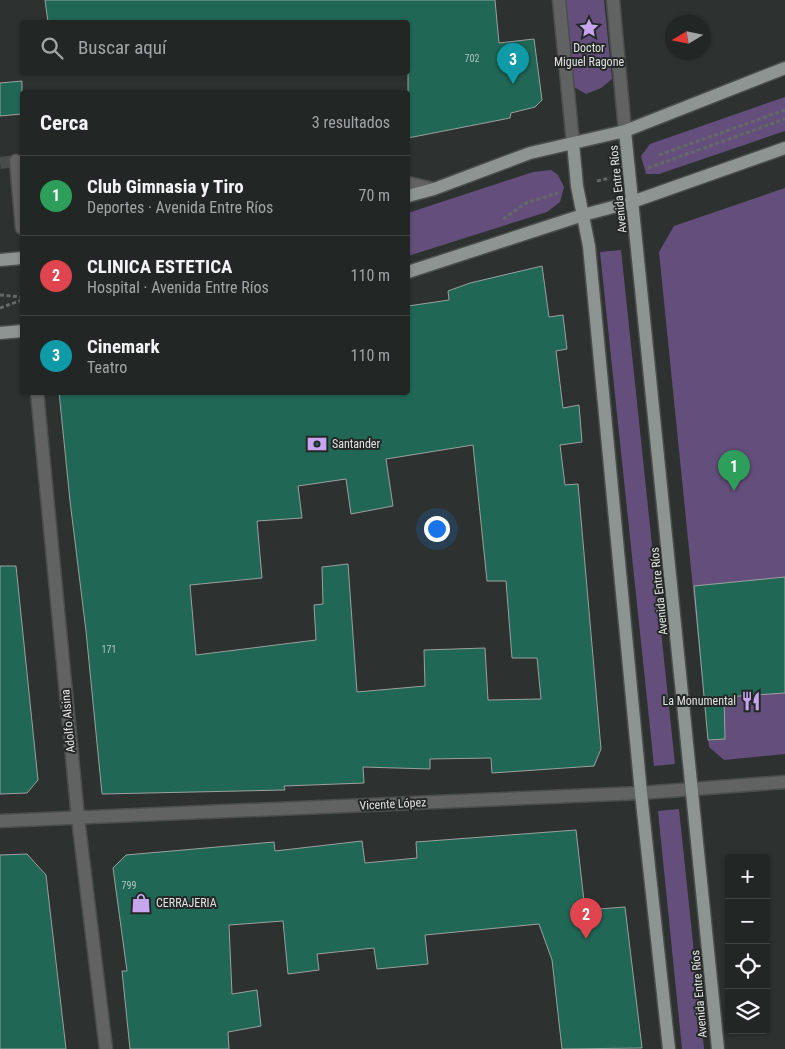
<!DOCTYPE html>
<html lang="es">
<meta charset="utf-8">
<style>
:root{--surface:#222624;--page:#2e3231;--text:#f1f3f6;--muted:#a2a5a6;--line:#3f4341;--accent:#d93025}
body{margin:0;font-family:"Roboto Condensed",sans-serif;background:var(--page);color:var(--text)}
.controls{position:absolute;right:15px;bottom:15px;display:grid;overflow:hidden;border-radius:5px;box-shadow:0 1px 4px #0004}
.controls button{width:45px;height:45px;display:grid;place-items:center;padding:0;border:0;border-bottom:1px solid var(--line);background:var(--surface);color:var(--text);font:25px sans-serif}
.compass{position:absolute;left:665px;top:15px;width:45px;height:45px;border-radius:50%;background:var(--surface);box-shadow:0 1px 4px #0004;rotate:260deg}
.you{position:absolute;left:436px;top:528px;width:18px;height:18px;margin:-12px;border:4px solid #fff;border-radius:50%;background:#1a73e8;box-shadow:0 0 0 8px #1a73e833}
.badge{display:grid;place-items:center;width:32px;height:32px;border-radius:50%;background:var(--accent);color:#fff;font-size:16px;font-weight:700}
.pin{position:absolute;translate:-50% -41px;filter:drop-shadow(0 1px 2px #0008)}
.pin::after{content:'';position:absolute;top:26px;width:18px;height:15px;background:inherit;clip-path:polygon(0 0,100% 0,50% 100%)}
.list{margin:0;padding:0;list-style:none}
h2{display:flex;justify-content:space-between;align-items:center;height:65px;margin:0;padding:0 20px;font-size:21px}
h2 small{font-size:16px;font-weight:400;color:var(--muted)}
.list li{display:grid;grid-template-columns:32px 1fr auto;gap:15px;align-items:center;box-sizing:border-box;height:80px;padding:0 20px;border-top:1px solid var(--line)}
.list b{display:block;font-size:19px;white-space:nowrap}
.list p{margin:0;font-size:16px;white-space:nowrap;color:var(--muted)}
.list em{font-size:16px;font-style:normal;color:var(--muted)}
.icon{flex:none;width:28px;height:28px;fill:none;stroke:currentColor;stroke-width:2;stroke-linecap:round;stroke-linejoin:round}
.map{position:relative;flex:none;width:785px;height:1049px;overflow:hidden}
.search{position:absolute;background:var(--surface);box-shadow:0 1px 4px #0004;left:20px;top:20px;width:390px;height:55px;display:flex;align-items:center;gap:12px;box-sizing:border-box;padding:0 18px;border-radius:5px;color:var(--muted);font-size:19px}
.panel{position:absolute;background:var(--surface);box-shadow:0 1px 4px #0004;left:20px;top:90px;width:390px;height:305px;border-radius:5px}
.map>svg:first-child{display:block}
</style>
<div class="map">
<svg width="785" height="1049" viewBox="0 0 785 1049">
<rect width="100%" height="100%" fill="#2d3230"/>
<path fill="#644f7c" d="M565 0H604L612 79 601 88 586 94 574 87Z
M785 97V131L659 174H646L641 156 650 144Z
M551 170 558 175 564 187 560 202 547 212 408 256V213L533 172Z
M785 188V754L724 760 709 747 659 252 674 226Z
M621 250 675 764 654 766 600 252Z
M679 809 704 1049H682L658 811Z"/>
<path fill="#216756" stroke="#9aa19e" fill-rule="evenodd" d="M45 0H495L499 43 534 39 542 100 535 107 511 113 510 118 408 138V22H48Z
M22 81V114L0 116V83Z
M542 266 549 317 563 315 567 349 556 351 563 408 579 405 582 442 560 445 565 485 578 484 601 749 594 766 492 773 491 758 430 759V769L363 767 364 783 284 786 285 790 102 794 86 631 70 501 59 392H408V306L449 300 448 291 470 283ZM473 445 487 581H506L512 658H537L541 699 488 700 485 648 424 650 425 686 357 692 348 564 322 567 323 604 314 605 316 640 196 655 190 585 262 578 257 521 302 518 298 486 346 479 351 514 393 506 386 459Z
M0 566H16L38 780 27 793 0 794Z
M785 577V693L724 697 725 739 708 740 694 586Z
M576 830 585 910 625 907 642 1048 562 1049 552 960 539 924 425 935 428 964 377 969 374 948 317 954 319 970 288 974 283 921 229 925 232 994 257 990 261 1026 228 1032 229 1049H130L122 971H127L113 868 126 855 274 842 275 851 362 841 365 863 417 858 416 842Z
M27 854 46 875 66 1049H0V855Z"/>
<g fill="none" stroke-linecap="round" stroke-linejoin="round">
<path stroke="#484d4b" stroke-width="12" stroke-dasharray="12 6" stroke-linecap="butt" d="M0 163 16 161"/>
<defs>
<path id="minor" d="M559 0 573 143
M613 0 625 131
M16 161 22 228
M408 183 434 189
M37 392 78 818 106 1049
M0 821 641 793 785 782"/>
<path id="major" d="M625 131 718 1049
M573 143 577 186 589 246 641 793 669 1049
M408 196 434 189 530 153 625 131 785 68
M0 260 22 258
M408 272 583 215 632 202 785 148
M0 333 22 331"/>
</defs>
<use href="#minor" stroke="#4a4e4c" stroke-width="15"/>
<use href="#major" stroke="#4a4e4c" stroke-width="15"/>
<path stroke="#646866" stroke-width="3" stroke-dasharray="4 2.5" stroke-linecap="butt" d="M659 155 785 110
M648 168 785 119
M597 181 610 178
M503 219 526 203 558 193
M0 295 22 297
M0 308 22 300"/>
<use href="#minor" stroke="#606362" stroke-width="12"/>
<use href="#major" stroke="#8e9492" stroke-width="12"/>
</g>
<defs>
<symbol id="sight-bare" viewBox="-9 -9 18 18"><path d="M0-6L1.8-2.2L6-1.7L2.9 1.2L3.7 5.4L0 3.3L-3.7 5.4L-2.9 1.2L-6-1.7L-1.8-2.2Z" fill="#c7a6ef" stroke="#232826" stroke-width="2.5" paint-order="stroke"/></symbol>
<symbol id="bank-bare" viewBox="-9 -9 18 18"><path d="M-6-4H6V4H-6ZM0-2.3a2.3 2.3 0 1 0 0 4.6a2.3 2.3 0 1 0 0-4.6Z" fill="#c7a6ef" stroke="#232826" stroke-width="2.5" paint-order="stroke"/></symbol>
<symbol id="restaurant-bare" viewBox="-9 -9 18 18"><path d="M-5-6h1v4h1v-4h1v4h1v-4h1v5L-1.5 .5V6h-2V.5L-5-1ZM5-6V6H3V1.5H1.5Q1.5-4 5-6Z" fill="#c7a6ef" stroke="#232826" stroke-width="2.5" paint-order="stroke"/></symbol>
<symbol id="shop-bare" viewBox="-9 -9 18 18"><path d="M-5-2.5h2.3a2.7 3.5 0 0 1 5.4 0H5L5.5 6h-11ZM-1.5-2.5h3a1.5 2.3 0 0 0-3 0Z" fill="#c7a6ef" stroke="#232826" stroke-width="2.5" paint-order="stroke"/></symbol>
</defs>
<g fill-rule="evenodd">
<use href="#sight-bare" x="575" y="14" width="28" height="28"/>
<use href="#bank-bare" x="303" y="430" width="28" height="28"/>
<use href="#restaurant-bare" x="737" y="687" width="28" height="28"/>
<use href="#shop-bare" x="127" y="889" width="28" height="28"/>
</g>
<g text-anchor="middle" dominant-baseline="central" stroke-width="4" stroke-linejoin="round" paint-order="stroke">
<g font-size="10" fill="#b0c4bf">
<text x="472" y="58">702</text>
<text x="109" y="649">171</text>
<text x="129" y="885">799</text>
</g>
<g font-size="12" fill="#e0e3e2" stroke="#232826" text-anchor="start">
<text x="589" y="48" text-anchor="middle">Doctor<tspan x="589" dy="14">Miguel Ragone</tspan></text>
<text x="332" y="444">Santander</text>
<text x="736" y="701" text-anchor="end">La Monumental</text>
<text x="156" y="903">CERRAJERIA</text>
</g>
<g font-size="12" fill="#e0e3e2" stroke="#232826">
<text transform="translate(618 189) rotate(-96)">Avenida Entre Ríos</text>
<text transform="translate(659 591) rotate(-96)">Avenida Entre Ríos</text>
<text transform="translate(68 721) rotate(-95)">Adolfo Alsina</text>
<text transform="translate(393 804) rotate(-3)">Vicente López</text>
<text transform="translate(699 994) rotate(-95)">Avenida Entre Ríos</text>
</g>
</g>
</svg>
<div class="controls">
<button>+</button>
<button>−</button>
<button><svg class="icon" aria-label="locate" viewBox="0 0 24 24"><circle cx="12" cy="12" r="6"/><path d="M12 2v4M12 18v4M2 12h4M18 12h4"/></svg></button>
<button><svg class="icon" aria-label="layers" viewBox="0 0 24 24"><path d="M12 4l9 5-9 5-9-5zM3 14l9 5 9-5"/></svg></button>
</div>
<svg class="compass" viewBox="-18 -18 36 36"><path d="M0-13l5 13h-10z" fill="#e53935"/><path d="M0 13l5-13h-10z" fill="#a2a5a6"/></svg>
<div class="you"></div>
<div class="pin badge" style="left:734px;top:491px;background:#2e9e5b">1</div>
<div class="pin badge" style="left:586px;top:939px;background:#e0444e">2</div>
<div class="pin badge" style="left:513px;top:84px;background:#0f9aa8">3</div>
<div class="search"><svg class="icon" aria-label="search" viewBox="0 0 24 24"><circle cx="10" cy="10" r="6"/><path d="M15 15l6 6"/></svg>Buscar aquí</div>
<section class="panel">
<h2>Cerca<small>3 resultados</small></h2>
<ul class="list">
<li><span class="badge" style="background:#2e9e5b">1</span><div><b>Club Gimnasia y Tiro</b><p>Deportes · Avenida Entre Ríos</p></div><em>70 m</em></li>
<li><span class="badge" style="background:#e0444e">2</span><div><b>CLINICA ESTETICA</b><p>Hospital · Avenida Entre Ríos</p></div><em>110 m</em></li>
<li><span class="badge" style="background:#0f9aa8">3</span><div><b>Cinemark</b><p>Teatro</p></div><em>110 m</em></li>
</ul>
</section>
</div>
